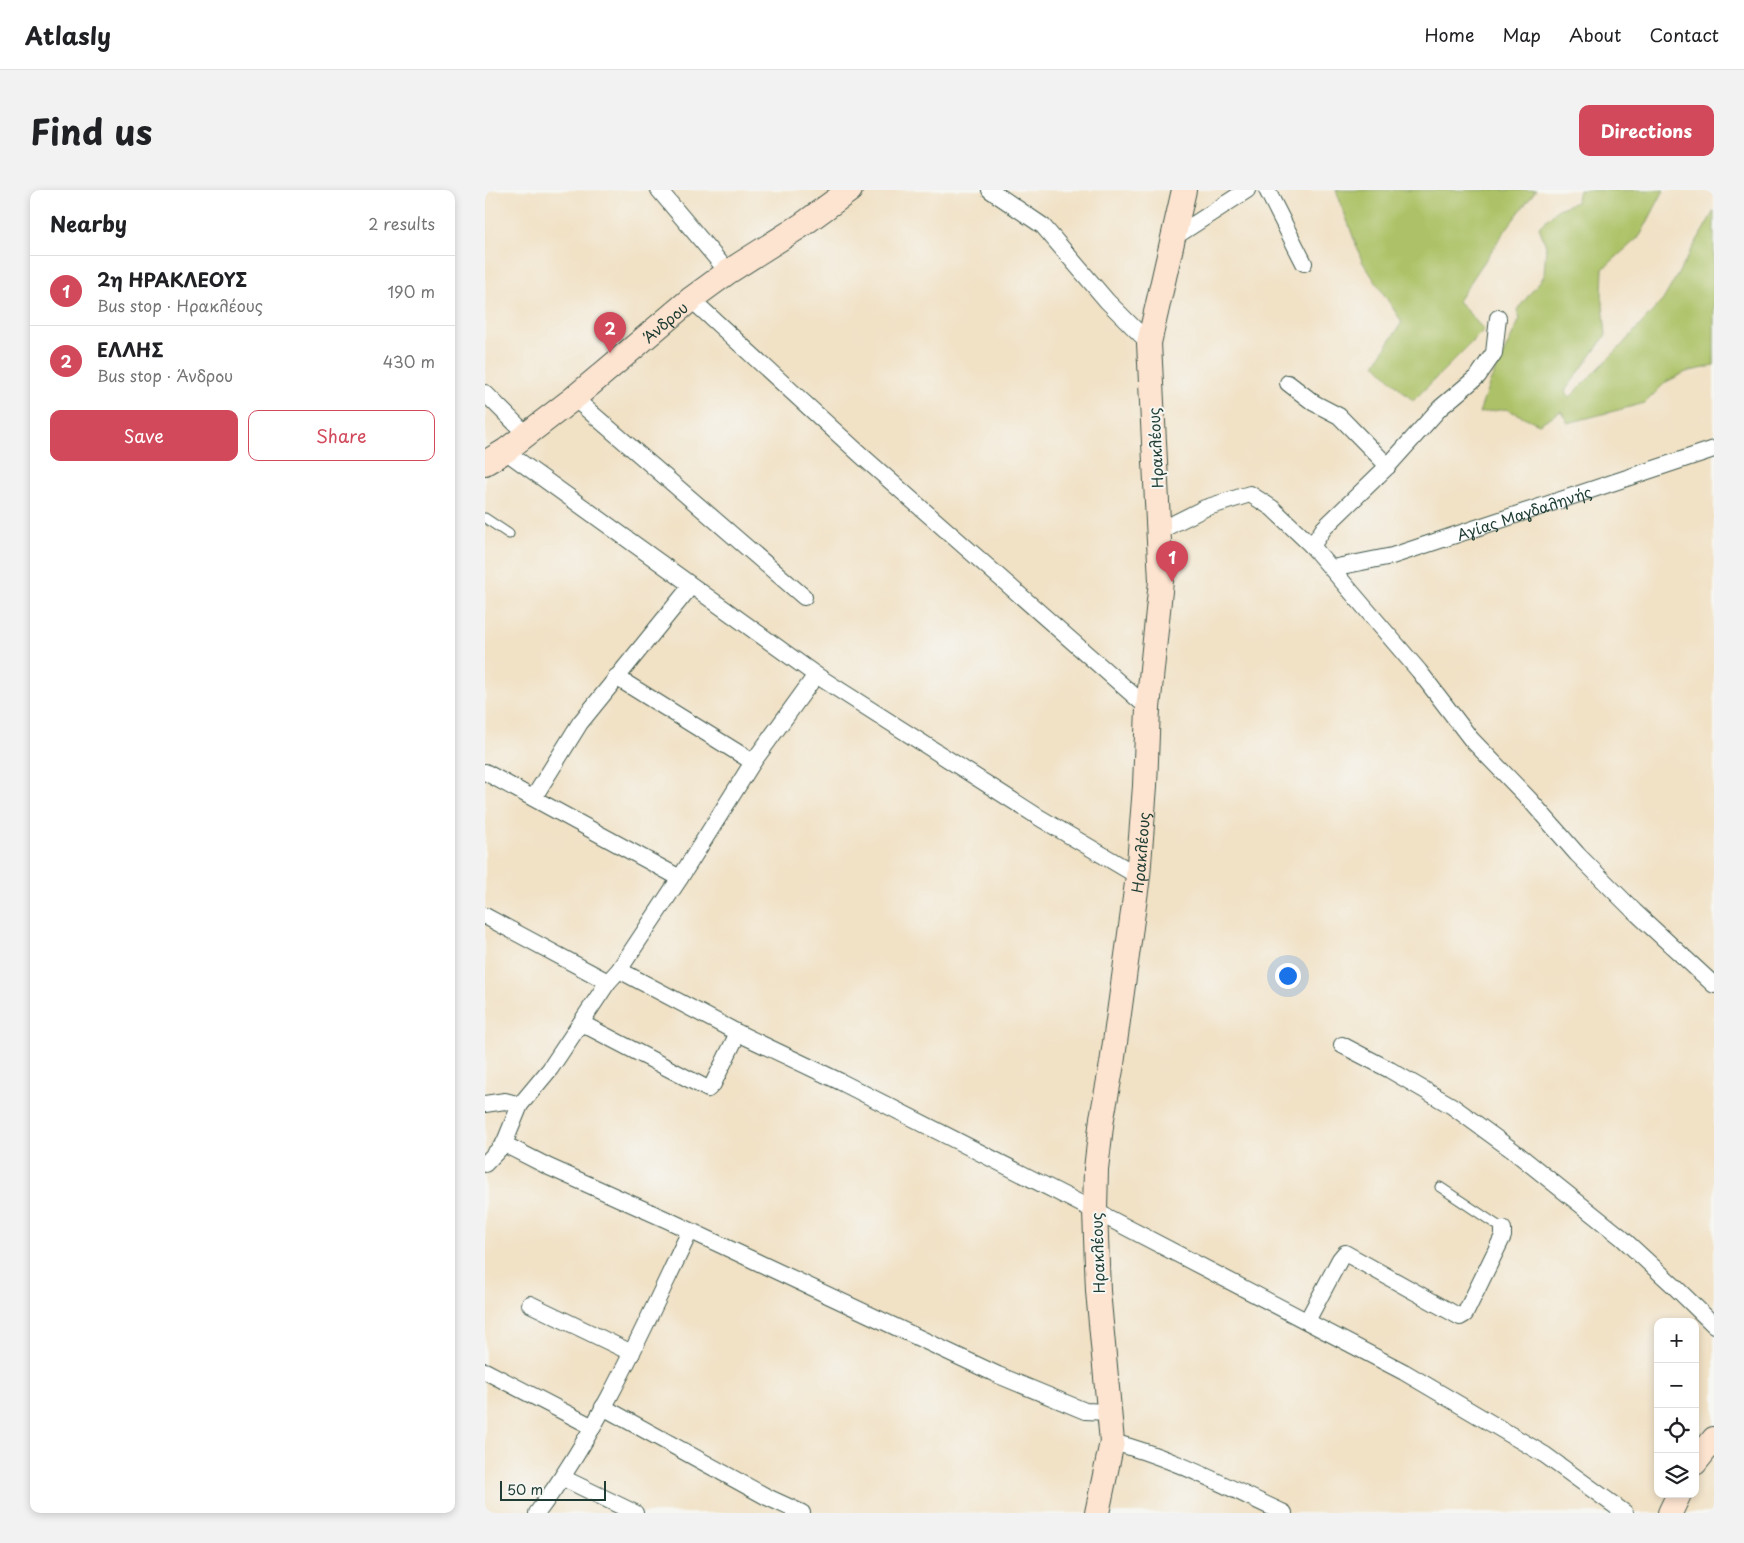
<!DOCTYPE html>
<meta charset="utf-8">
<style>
:root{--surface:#fff;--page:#f2f2f2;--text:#202124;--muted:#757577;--line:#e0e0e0;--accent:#d1495b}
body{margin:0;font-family:"Playpen Sans",sans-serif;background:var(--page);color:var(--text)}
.controls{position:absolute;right:15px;bottom:15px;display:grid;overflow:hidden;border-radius:10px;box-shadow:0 2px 8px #0003}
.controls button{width:45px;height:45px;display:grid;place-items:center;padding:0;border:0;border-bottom:1px solid var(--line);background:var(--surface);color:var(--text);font:25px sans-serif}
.scale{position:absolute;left:15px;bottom:12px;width:106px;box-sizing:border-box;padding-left:5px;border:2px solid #1f3d34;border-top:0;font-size:14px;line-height:18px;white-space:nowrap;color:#1f3d34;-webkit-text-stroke:4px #f6f6f2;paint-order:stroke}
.you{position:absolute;left:802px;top:785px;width:18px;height:18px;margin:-12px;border:4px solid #fff;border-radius:50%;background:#1a73e8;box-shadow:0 0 0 8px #1a73e833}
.badge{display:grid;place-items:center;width:32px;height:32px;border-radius:50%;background:var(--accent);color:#fff;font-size:16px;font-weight:700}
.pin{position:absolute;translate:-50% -41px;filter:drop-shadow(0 1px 2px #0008)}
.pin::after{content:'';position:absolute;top:26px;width:18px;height:15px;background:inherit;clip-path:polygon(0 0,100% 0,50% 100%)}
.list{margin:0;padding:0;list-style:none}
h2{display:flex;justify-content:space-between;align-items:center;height:65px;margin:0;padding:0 20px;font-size:21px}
h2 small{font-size:16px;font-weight:400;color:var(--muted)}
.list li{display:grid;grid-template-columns:32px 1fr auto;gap:15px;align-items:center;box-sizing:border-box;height:70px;padding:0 20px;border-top:1px solid var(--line)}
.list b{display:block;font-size:19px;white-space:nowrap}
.list p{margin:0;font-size:16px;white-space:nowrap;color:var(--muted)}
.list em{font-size:16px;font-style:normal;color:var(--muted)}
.actions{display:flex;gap:10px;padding:15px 20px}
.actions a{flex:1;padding:11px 0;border:1px solid var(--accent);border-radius:10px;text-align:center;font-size:18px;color:var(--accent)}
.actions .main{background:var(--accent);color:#fff}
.icon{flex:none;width:28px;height:28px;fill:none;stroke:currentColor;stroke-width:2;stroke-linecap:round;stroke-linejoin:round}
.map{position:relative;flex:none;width:1229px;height:1323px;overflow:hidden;border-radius:10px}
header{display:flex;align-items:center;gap:30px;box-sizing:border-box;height:70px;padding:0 25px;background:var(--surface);border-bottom:1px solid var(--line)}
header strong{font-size:24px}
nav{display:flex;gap:28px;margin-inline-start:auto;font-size:18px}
.intro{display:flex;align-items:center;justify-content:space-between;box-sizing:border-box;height:120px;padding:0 30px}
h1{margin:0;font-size:35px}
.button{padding:12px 22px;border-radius:10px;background:var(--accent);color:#fff;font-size:18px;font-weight:700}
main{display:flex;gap:30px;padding:0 30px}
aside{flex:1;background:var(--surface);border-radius:10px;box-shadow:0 2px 8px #0003}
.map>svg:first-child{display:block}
</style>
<header>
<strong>Atlasly</strong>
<nav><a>Home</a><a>Map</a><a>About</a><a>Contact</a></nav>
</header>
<div class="intro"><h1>Find us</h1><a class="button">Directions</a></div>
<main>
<aside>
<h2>Nearby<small>2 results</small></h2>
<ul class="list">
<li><span class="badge">1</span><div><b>2η ΗΡΑΚΛΕΟΥΣ</b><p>Bus stop · Ηρακλέους</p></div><em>190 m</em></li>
<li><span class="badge">2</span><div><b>ΕΛΛΗΣ</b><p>Bus stop · Άνδρου</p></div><em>430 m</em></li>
</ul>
<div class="actions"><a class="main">Save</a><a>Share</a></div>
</aside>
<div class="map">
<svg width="1229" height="1323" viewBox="0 0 1229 1323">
<rect width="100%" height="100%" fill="#f6f6f2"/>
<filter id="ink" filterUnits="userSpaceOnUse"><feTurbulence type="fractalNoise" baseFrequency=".02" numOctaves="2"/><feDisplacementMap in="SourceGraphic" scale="10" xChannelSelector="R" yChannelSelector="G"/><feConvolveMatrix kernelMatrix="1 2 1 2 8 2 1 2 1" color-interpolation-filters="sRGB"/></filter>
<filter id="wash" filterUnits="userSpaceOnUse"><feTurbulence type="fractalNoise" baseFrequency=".0096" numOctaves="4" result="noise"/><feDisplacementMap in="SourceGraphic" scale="20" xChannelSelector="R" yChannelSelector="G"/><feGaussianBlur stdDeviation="1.12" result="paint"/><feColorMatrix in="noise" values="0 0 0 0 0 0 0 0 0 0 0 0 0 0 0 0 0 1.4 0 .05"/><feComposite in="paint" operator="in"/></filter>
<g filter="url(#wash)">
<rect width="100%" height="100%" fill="#f1e1c5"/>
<path fill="#adc267" stroke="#66804e" d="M851 0H1051L1019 42 973 111 999 140 928 211 890 174 917 132 877 71Z
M1094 0H1179L1155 46 1118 79 1117 104 1121 145 1080 201 1084 208 1136 156 1178 110 1229 21V176L1201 182 1181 192 1160 213 1083 233 1076 221 1054 234 1021 219 994 223 1005 192 1035 129 1032 120 1059 86 1061 56 1054 37 1073 19 1091 12Z"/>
</g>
<g filter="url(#ink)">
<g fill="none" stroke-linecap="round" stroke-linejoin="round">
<defs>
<path id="lane" d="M0 328 24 344
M955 997 1018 1039"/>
<g id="street">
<path d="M174 0 243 82"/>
<path d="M505 0 558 36 622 111 664 153"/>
<path d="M782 0 819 73"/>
<path d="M688 48 762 0"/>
<path d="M206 109 377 266 663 518"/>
<path d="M803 193 829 213 854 226 903 276"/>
<path d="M0 203 41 244"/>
<path d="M89 208 319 407"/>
<path d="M20 261 331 485 555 628 653 686"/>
<path d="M674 341 720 318 765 304 787 318 827 356 934 481 986 549 1044 609 1092 664 1149 721 1229 795"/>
<path d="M827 356 839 338 903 276 955 218 993 186 1009 163 1013 128"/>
<path id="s1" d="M847 378 907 366 1229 259"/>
<path d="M331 485 268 572 195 688 134 780 123 792 65 879 35 915 19 954 64 977 189 1033 513 1185 600 1221 624 1222"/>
<path d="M131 487 268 572"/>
<path d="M0 582 195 688"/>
<path d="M49 607 95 533 206 396"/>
<path d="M0 726 123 792"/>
<path d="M134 780 253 843 356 892 610 1021 919 1182 1060 1265 1140 1323"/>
<path d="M96 833 223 899 228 894 253 843"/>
<path d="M857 855 905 880 967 916 1030 962 1136 1047 1189 1096 1229 1135"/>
<path d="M0 914 20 911 35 915"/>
<path d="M0 974 19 954"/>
<path d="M45 1114 147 1163"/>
<path d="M822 1131 855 1069 860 1063 975 1127 980 1124 1018 1046V1039"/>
<path d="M0 1181 108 1237"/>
<path d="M118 1217 282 1307 317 1323"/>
<path d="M627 1252C687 1267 742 1297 799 1323"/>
<path d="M78 1288 150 1323"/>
<path d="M52 1323C116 1237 159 1137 205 1041"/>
</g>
<g id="secondary">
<path id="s2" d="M0 273 20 261 89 208 206 109 243 82 317 35 365 0"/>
<path d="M1210 1273 1229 1249"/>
<path id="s3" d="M612 1323 627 1252 613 1101 610 1021 611 979 617 928 627 874 653 686 660 596 663 518 676 391 664 153 699 0"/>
<path d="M1185 1323 1194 1304"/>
</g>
</defs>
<use href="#lane" stroke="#3e564a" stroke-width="11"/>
<use href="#street" stroke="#3e564a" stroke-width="18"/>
<use href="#secondary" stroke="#3e564a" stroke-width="26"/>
<use href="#lane" stroke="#fff" stroke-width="9"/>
<use href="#street" stroke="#fff" stroke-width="16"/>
<use href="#secondary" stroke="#fde4d0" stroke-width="24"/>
</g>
</g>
<g text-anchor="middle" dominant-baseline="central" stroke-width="4" stroke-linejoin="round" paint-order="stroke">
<g font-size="15" fill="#1f3d34" stroke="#f6f6f2">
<text stroke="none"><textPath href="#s2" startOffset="229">Άνδρου</textPath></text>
<text transform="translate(670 258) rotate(-93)">Ηρακλέους</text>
<text stroke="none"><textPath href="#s1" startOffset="200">Αγίας Μαγδαληνής</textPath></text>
<text stroke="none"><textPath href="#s3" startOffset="666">Ηρακλέους</textPath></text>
<text transform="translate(612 1063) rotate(-92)">Ηρακλέους</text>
</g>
</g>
</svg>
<div class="controls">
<button>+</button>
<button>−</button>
<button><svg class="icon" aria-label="locate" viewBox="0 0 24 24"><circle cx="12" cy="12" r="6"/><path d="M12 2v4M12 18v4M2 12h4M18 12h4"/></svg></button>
<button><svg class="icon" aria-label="layers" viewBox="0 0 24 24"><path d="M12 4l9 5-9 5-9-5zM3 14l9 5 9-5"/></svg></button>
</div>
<div class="scale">50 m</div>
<div class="you"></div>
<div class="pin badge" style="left:687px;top:392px">1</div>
<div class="pin badge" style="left:125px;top:163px">2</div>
</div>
</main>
